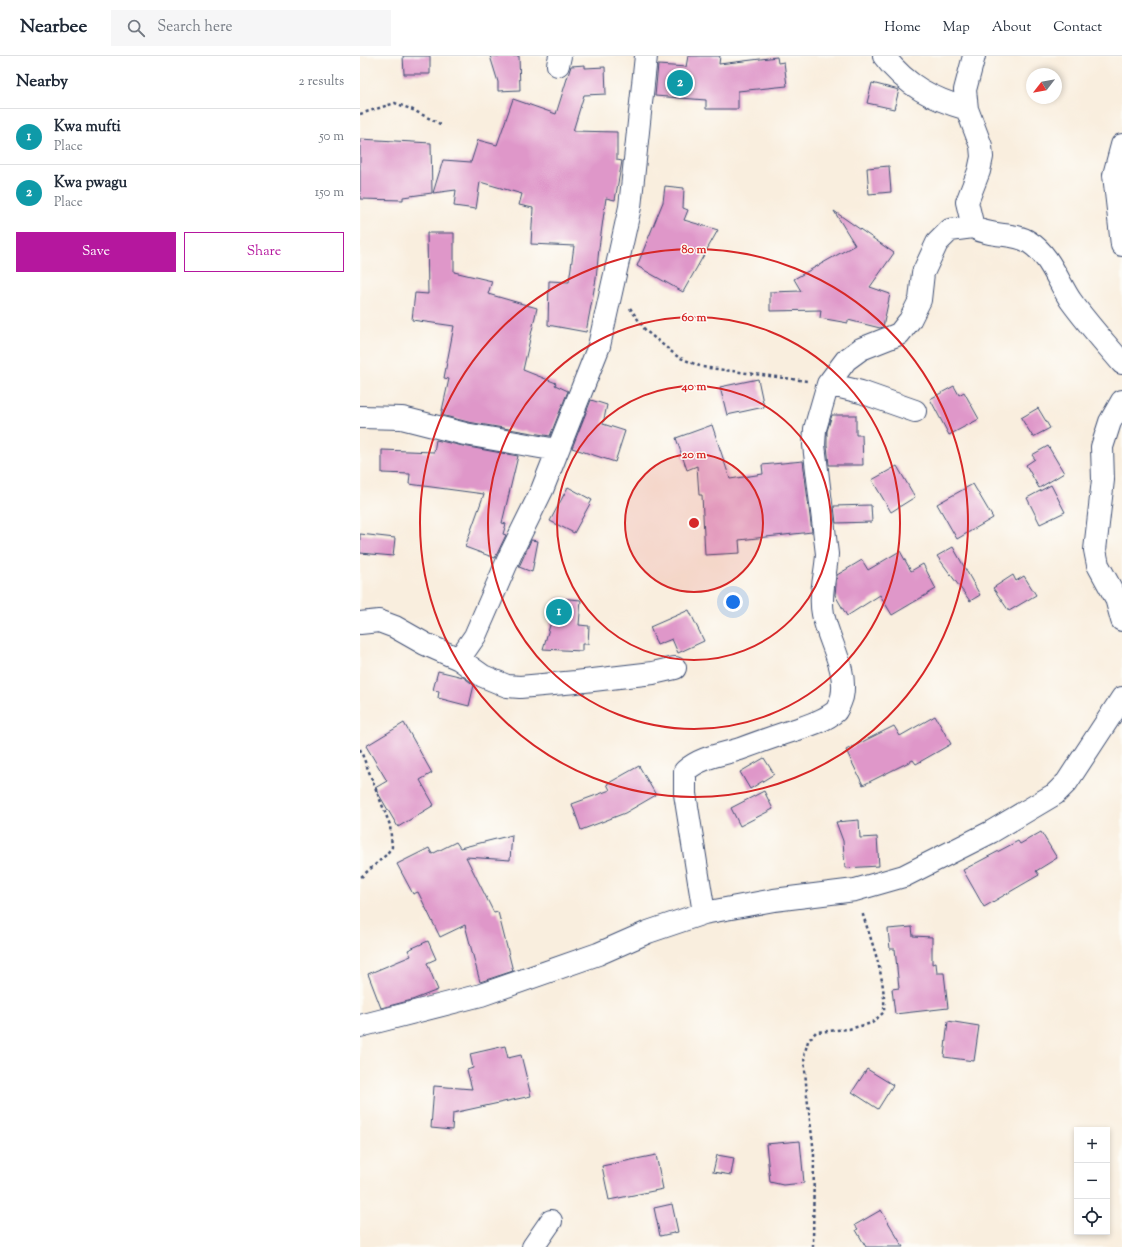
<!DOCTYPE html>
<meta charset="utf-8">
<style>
:root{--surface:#fff;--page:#f6f6f7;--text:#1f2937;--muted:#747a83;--line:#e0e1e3;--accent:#b5179e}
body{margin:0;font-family:"Sorts Mill Goudy",serif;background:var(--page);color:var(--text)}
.controls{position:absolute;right:12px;bottom:12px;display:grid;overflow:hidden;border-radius:0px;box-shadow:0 2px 6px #0003}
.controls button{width:36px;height:36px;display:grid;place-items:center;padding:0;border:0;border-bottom:1px solid var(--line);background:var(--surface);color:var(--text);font:20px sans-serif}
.compass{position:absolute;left:666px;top:12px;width:36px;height:36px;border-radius:50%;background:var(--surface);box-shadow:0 2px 6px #0003;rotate:239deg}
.you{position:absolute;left:373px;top:546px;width:14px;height:14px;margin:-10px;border:3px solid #fff;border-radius:50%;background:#1a73e8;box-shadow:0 0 0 6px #1a73e833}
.badge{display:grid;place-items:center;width:26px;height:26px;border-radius:50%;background:var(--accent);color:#fff;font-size:13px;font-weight:700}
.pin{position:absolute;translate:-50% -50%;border:2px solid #fff;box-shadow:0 1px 4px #0006}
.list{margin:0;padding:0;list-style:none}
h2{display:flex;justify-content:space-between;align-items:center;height:52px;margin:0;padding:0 16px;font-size:17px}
h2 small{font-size:13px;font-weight:400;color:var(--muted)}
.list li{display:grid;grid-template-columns:26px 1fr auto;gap:12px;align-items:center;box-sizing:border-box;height:56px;padding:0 16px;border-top:1px solid var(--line)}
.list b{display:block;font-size:15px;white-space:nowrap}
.list p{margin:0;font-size:13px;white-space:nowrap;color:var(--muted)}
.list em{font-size:13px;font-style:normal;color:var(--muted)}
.actions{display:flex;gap:8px;padding:12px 16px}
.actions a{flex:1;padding:9px 0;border:1px solid var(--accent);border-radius:0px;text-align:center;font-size:14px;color:var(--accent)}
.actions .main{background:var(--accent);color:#fff}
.icon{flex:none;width:22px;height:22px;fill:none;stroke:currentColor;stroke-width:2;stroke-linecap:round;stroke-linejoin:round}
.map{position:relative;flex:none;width:762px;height:1191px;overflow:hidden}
header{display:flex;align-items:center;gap:24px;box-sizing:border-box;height:56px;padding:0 20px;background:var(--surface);border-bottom:1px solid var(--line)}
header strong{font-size:19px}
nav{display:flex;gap:22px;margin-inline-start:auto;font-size:14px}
.search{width:280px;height:36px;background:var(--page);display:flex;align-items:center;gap:10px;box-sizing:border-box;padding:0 14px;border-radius:0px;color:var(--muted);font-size:15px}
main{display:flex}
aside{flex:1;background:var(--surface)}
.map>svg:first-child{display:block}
</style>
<header>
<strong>Nearbee</strong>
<div class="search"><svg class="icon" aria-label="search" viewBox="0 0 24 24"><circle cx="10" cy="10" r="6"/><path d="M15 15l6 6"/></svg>Search here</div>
<nav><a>Home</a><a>Map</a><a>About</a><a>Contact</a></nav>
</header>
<main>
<aside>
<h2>Nearby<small>2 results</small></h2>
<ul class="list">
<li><span class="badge" style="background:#0f9aa8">1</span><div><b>Kwa mufti</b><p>Place</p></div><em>50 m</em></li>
<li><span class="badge" style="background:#0f9aa8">2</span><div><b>Kwa pwagu</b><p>Place</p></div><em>150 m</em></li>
</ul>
<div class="actions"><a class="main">Save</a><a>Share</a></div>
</aside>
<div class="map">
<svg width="762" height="1191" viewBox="0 0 762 1191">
<rect width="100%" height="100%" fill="#fdfcf7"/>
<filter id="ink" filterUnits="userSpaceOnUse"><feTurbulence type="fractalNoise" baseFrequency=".025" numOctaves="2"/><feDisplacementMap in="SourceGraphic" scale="8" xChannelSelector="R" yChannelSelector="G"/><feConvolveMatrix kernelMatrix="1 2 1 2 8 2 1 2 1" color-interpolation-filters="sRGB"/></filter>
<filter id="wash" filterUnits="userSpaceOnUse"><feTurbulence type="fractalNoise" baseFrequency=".012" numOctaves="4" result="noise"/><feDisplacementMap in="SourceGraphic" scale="16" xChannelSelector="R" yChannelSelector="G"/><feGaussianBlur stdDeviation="0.9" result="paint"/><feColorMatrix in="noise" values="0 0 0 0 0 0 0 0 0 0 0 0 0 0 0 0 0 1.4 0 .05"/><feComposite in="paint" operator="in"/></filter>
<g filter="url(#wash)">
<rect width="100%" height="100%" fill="#f9eede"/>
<g id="blocks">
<path fill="#df97c9" d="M43 0H70V18H44Z
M130 0H159L160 34 138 35V26Z
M328 0H360L359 8 417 1 418 7 424 6 427 30 378 35V53H346V44L295 40 298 9 326 11Z
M225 9V12L245 11 246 38 224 39 213 75 257 76V104L262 105 255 144 246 142 239 192 236 223 226 276 188 269 189 225 209 226 214 190 171 188 173 152 159 149 162 138 120 126 116 153 94 150 96 134 73 137 83 104 111 106 118 84 137 89 153 43 196 58 211 10Z
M512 27 539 34 534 53 507 47Z
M0 83 71 87 72 137 43 141V144L0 143Z
M529 110 531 136 509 138 507 112Z
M305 130 324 132 323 152 328 154 324 164 358 174 323 236 277 210 303 146Z
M474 155 534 197 510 231 530 238 523 271 520 272 488 264V267L460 262 461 254 410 255V236L441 235 434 223 495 189Z
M67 177H94V216L132 225 128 238 177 252 163 314 196 327 195 329 208 335 190 380 108 366 81 359 89 323 84 322 94 270 52 264 55 237 68 238Z
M398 323 404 351 367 359 360 331Z
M594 330 599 339 604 336 619 363 589 379 570 343Z
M231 344 247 349 243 368 265 375 255 406 212 392Z
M678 352 690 372 673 381 661 362Z
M472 359H496V379H502L503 409H469L467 389V375Z
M352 369 370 423 403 418 402 409 443 405 452 476 379 484 380 497 345 499 342 439H339L337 410 327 414 316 382Z
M76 384 103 390 158 400 142 467 146 468 143 478 146 479 135 502 105 491 124 438 49 428 50 418 22 417V394L74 396Z
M688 390 704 417 679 432 666 409 675 403 672 399Z
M537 410 555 441 531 456 512 424Z
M613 428 633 462 597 483 577 448Z
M691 429 705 456 680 468 667 442Z
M208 431 232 444 214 477 190 465Z
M511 449 512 466 476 467 474 450Z
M0 478 35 482 33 500 0 497Z
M171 484 178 485 172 516 159 511Z
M593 491 620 539 610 545 577 500Z
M540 495 551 515 563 508 576 533 532 559 520 539 487 560 475 539 477 519 502 504 508 514Z
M653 519 656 525 664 520 676 539 649 555 633 532Z
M198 542 221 544 219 569 229 570 228 588H222V595L183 593Z
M329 554 344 585 318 597 312 583 297 589 290 571Z
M78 615 103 621 114 629 109 650 78 642 79 635 73 634Z
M575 660 591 688 556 708 553 704 503 729 486 694 534 670 540 680Z
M44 667 72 717 60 724 74 749 38 771 15 732 27 725 6 690Z
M404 702 414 718 390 733 380 716Z
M279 710 296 739 265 757 221 774 212 748 250 734 247 728Z
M404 735 413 753 380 770 371 752Z
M499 764 500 782 517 781 519 810 485 812 483 785 476 766Z
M681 776 697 802 676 815 679 819 624 851 603 814 658 785 660 788Z
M152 779 150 804 106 801 134 857 138 856 153 915 120 926 105 869 80 881 58 836 53 838 37 808 69 792 72 798 96 786 100 792Z
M552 871 553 880 572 881V908L576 907 577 917H584L588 952 535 958 532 933 539 932 535 893H530L528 873Z
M68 885 76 903 67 907 78 934 52 944 21 952 8 918 51 900 48 894Z
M588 965 619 970 614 1005 584 1001Z
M145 990 148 1002 161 999 171 1040 93 1057 92 1074 71 1072 74 1030 112 1033 107 1014 113 1012 110 998Z
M507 1013 533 1029 518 1053 492 1036Z
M440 1085 444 1127 423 1129 410 1126 406 1088Z
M296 1099 303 1133 249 1144 242 1110Z
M357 1099 374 1102 371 1119 353 1116Z
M312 1148 318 1176 300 1180 294 1152Z
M521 1154 543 1191H506L496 1174 498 1173 495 1169Z"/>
</g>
</g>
<g filter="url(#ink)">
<use href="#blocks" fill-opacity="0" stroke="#3c4c71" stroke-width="1"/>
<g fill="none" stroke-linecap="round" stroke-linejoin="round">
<defs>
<path id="minor" d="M524 0C546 30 573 43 607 53
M614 0 605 34 607 53 621 90 622 101 619 115 607 146 613 171C632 182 654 176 669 186 690 199 698 226 711 245 727 267 745 287 762 307
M198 9 200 0
M762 89 754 119 762 189
M468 328 501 336 555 355
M762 345 750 366 742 391 743 424 735 494 738 509 756 542 762 564
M0 361 42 362 105 378 197 394
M0 567 19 565 35 571 65 588 99 603 123 620 147 630 160 631 216 626 293 617 315 612
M99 603 115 580 152 495 182 434 239 290 270 151 286 0
M344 857 325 738V715C341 701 360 699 380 693 399 686 418 679 438 673 450 669 466 664 476 655 478 652 481 644 482 641 488 613 468 585 463 558 459 538 466 519 467 498L454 389 455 373 468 328 486 304 501 293 539 278 550 264 560 244 563 217 577 187 590 174 613 171
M0 970 121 939 238 898 288 876 344 857 414 844 495 834 544 820 631 776 695 738 707 726 762 642
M173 1191 191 1165"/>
</defs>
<use href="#minor" stroke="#3c4c71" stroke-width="24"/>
<path stroke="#3c4c71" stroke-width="2.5" stroke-dasharray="3 3" stroke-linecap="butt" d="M0 58 35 47 53 54 82 69
M270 252 286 275 318 301 342 311 447 325
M0 693 30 769 32 791 26 799 0 822
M453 1191 454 1097 447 1040 444 1000 448 985 456 976 489 973 512 967 524 956C526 922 512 887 502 856"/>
<use href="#minor" stroke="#fff" stroke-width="22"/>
</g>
</g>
<circle cx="334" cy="467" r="69" fill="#d62828" fill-opacity=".12"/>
<g fill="none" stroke="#d62828" stroke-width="2">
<circle cx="334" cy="467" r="69"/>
<circle cx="334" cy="467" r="137"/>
<circle cx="334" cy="467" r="206"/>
<circle cx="334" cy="467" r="274"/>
</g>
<circle cx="334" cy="467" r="6" fill="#d62828" stroke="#fdfcf7" stroke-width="2"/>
<g font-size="12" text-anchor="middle" font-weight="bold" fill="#d62828" stroke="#fdfcf7" stroke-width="3" stroke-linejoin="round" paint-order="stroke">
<text x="334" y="197">80 m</text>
<text x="334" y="265">60 m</text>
<text x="334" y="334">40 m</text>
<text x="334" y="402">20 m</text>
</g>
</svg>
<div class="controls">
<button>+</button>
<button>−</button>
<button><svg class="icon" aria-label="locate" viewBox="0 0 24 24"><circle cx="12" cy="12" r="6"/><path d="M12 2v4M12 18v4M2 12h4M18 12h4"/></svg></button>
</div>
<svg class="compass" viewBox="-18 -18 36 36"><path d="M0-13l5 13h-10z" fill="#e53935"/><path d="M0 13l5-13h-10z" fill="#747a83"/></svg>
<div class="you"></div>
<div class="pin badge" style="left:199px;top:556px;background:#0f9aa8">1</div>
<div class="pin badge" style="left:320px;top:27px;background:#0f9aa8">2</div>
</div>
</main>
